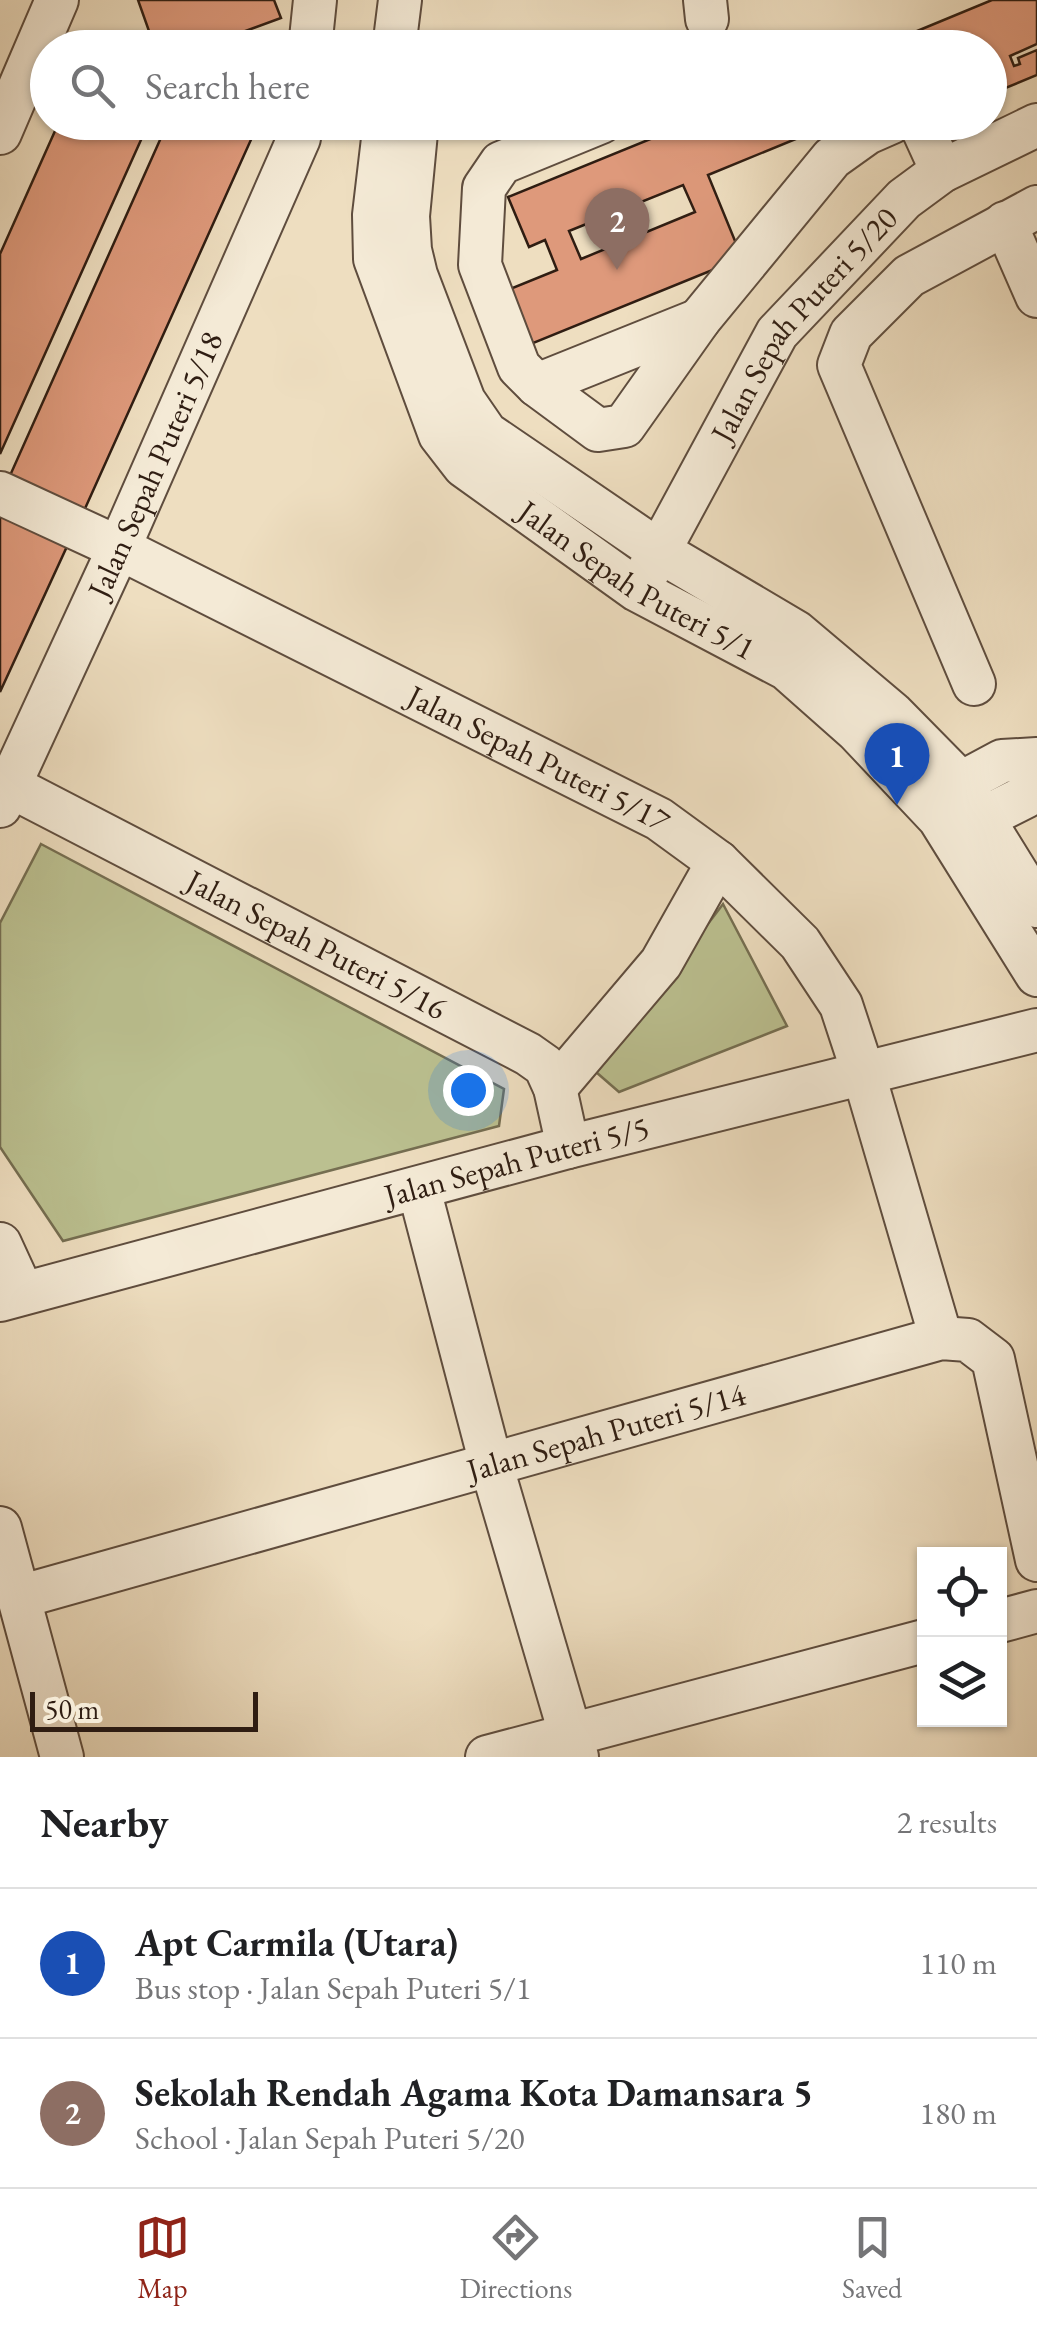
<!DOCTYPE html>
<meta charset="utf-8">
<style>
:root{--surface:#fff;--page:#f2f2f2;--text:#202124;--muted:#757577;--line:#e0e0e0;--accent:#8f2418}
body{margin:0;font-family:"EB Garamond",serif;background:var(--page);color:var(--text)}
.controls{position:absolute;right:30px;bottom:30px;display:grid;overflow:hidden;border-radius:0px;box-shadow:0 2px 8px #0004}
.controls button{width:90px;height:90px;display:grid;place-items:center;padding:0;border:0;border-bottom:2px solid var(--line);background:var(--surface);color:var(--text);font:50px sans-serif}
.scale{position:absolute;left:30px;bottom:25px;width:228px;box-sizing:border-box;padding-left:10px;border:5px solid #2f1d12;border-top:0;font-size:28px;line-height:35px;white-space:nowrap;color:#2f1d12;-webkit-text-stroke:8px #f4ead6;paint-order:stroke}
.you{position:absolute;left:468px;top:1090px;width:35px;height:35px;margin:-25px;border:8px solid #fff;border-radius:50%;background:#1a73e8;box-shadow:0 0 0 15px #1a73e833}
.badge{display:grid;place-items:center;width:65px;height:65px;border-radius:50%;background:var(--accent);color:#fff;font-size:32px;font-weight:700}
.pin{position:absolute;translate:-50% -82px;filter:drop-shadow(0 2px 5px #0008)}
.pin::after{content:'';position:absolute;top:52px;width:35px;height:30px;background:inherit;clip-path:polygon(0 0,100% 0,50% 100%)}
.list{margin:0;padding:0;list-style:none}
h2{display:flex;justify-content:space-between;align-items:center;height:130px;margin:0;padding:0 40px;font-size:42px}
h2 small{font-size:32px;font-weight:400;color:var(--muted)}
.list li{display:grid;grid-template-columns:65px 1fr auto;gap:30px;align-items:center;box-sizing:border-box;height:150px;padding:0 40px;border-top:2px solid var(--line)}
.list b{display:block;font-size:38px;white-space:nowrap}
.list p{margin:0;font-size:32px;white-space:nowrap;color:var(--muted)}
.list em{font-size:32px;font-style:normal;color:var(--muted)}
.icon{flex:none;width:55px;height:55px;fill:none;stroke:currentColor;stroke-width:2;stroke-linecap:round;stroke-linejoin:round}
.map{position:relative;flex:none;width:1037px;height:1757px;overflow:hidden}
.search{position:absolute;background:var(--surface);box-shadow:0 2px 8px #0004;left:30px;right:30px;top:30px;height:110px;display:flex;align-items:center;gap:25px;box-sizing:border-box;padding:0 35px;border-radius:55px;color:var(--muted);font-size:38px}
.sheet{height:430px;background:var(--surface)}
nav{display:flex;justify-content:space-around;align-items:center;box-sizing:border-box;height:140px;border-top:2px solid var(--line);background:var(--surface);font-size:28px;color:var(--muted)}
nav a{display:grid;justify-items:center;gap:5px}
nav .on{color:var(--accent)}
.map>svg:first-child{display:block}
</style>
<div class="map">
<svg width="1037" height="1757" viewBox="0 0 1037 1757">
<rect width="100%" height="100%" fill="#eedec0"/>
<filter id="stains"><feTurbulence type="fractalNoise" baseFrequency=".002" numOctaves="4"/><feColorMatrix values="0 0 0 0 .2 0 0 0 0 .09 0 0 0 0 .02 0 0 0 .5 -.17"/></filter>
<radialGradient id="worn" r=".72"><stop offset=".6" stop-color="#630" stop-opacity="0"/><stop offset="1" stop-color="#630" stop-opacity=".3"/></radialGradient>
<path fill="#bbc090" stroke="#756e51" stroke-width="2.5" d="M41 844 504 1089 499 1126 63 1241 0 1147V923Z
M723 904 787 1026 619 1092 596 1072Z"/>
<path fill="#de997b" stroke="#2f1d12" stroke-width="2.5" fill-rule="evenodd" d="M138 0H274L281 18 199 48H155Z
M992 0H1037V44L1010 56 1014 66 1020 64 1018 58 1037 50V75L991 94 990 69 996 66 993 59 990 60V48H876Z
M59 122H149L0 454V254Z
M168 122 258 124 83 513 8 480Z
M692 122H837L708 175 742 258 526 346 503 292 557 270 545 240 529 247 508 197ZM683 185 695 212 581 259 569 231Z
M0 511 69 542 0 692Z"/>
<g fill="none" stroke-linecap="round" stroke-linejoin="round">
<defs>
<g id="minor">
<path d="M705 0 707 19"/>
<path d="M310 48 315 0"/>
<path d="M394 48 400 0"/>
<path id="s1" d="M385 122 374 215 375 259 440 435 464 466 637 590 787 669 857 731 939 818 1037 975"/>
<path d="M417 122 408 216 410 250 416 275 464 401 486 433 659 551 796 632 892 713 961 783 1037 906"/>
<path d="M601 122 501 163 484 188 480 265 519 367 537 385 598 430 624 426 699 320 832 158 867 133 892 122"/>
<path d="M915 122 921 125 942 171"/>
<path d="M0 133 57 0"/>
<path d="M1005 223 1037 296"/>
<path d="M537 385 699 320"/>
<path id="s2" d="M0 493 119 548 659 819 718 862 800 943 841 1005 864 1075 941 1338"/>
<path id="s3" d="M645 577 777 333 904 199 942 171 1037 125"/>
<path d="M974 684 839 365 851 334 909 276 1037 207"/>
<path d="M961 783 1002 761 1037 759"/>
<path id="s4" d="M10 786 528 1054 545 1066 555 1088 568 1147"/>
<path id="s5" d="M0 806 119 548 299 138 301 122"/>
<path d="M983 818 1025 797 1037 788"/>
<path d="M555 1088 661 963 718 862"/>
<path d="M419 1189 491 1464 577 1757"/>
<path d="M0 1244 22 1292"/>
<path id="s6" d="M0 1300 568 1147 1037 1030"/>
<path d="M0 1528 62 1757"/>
<path id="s7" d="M19 1597 941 1338 968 1340 993 1359 1037 1560"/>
<path d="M1000 1621 1037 1611"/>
<path d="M487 1757 924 1641"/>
</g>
</defs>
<use href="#minor" stroke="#5f4d3e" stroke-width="46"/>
<use href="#minor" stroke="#f4ead6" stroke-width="42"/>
</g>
<g text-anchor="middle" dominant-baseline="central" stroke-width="10" stroke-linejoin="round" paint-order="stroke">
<g font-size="32" fill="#2f1d12" stroke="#f4ead6">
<text stroke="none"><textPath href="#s3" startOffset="300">Jalan Sepah Puteri 5/20</textPath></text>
<text stroke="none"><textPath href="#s5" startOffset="375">Jalan Sepah Puteri 5/18</textPath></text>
<text stroke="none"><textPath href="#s1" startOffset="572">Jalan Sepah Puteri 5/1</textPath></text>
<text stroke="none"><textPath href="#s2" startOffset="600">Jalan Sepah Puteri 5/17</textPath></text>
<text stroke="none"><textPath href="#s4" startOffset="345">Jalan Sepah Puteri 5/16</textPath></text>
<text stroke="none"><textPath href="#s6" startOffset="535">Jalan Sepah Puteri 5/5</textPath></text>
<text stroke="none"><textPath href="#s7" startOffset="610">Jalan Sepah Puteri 5/14</textPath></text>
</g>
</g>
<rect width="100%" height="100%" filter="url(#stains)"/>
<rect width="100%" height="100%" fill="url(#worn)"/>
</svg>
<div class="controls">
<button><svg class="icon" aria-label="locate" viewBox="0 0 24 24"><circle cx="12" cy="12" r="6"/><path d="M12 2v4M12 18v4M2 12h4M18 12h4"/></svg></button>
<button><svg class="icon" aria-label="layers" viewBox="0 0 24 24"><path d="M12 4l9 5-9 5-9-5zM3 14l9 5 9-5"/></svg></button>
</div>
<div class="scale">50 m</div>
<div class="you"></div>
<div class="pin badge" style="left:897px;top:805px;background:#1a4fb4">1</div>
<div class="pin badge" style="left:617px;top:270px;background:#8d6e63">2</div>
<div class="search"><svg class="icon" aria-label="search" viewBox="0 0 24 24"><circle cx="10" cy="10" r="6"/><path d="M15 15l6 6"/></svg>Search here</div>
</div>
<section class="sheet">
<h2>Nearby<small>2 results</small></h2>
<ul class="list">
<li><span class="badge" style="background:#1a4fb4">1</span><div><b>Apt Carmila (Utara)</b><p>Bus stop · Jalan Sepah Puteri 5/1</p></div><em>110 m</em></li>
<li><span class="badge" style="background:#8d6e63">2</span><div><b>Sekolah Rendah Agama Kota Damansara 5</b><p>School · Jalan Sepah Puteri 5/20</p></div><em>180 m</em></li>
</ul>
</section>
<nav>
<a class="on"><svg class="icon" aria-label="map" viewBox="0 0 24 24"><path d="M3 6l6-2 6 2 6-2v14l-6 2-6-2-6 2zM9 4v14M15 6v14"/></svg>Map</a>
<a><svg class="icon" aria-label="directions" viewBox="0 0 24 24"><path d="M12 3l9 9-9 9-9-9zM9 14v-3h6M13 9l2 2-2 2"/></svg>Directions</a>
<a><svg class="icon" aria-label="saved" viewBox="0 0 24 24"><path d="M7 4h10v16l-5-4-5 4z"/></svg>Saved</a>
</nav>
